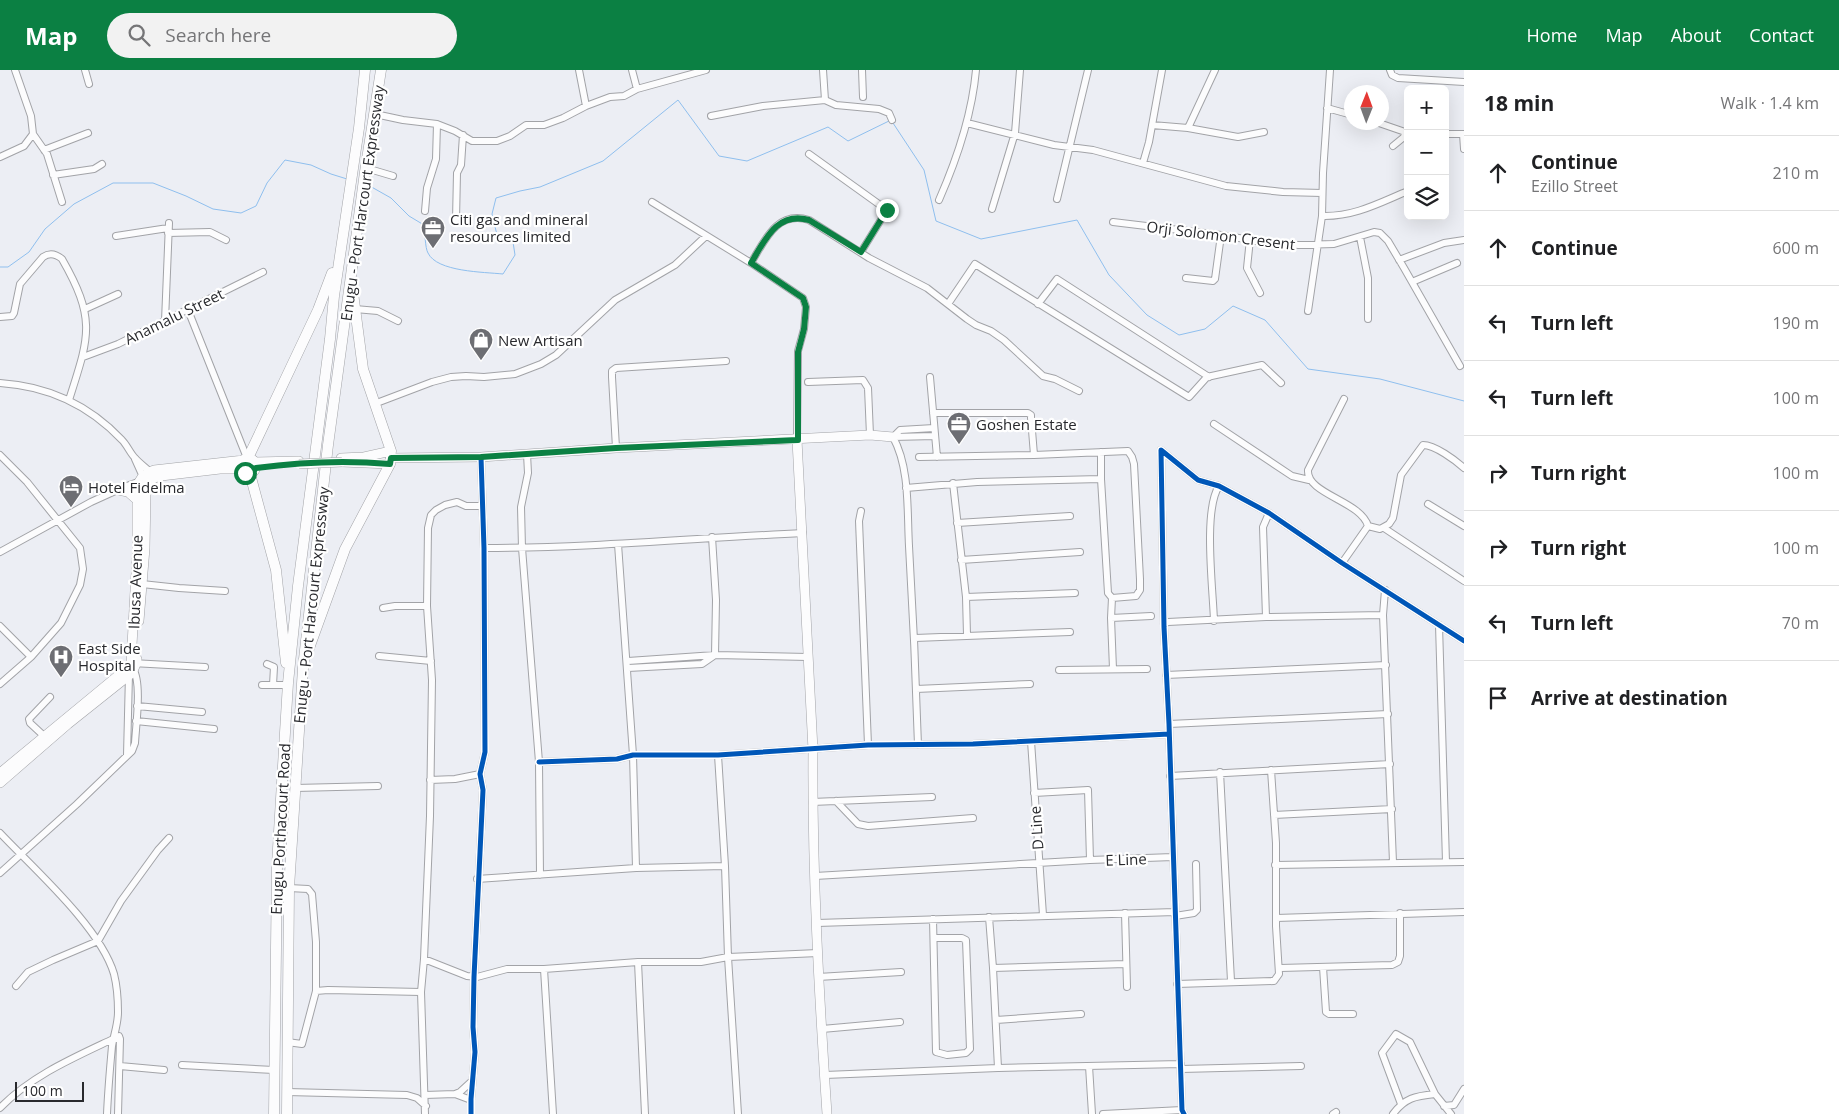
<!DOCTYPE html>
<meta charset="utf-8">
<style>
:root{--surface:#fff;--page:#f2f2f2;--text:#202124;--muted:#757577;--line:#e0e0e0;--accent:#0b8043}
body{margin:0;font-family:"Open Sans",sans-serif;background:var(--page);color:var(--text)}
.controls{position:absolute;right:15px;top:15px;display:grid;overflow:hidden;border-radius:8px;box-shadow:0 5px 20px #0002}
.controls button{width:45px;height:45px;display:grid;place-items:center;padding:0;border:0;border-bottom:1px solid var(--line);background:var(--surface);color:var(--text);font:25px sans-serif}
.compass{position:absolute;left:1344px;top:15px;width:45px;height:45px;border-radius:50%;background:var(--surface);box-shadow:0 5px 20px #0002;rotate:1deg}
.scale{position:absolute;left:15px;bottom:12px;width:69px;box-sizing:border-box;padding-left:5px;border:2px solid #28292d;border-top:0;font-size:14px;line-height:18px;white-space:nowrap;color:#28292d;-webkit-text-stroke:4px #fff;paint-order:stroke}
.stop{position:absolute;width:15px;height:15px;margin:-11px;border:4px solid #0b8043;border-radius:50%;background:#fff}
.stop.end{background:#0b8043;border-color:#fff;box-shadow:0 1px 5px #0008}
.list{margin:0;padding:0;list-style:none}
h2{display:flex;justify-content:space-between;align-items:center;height:65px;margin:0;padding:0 20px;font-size:21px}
h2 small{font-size:16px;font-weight:400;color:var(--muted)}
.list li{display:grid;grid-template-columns:32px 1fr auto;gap:15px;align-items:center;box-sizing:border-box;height:75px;padding:0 20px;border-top:1px solid var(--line)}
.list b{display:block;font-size:19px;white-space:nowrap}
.list p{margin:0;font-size:16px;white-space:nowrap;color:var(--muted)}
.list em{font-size:16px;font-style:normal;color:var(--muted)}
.icon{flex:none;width:28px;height:28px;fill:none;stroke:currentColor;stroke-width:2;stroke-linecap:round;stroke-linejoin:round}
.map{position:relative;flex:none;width:1464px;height:1044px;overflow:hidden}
header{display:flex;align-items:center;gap:30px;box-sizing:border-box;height:70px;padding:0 25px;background:var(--accent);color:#fff}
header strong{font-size:24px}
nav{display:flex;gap:28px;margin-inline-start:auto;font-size:18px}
.search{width:350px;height:45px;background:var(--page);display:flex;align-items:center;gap:12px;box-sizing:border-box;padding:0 18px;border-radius:28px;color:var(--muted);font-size:19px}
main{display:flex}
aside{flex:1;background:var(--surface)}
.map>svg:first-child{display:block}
</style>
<header>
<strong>Map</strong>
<div class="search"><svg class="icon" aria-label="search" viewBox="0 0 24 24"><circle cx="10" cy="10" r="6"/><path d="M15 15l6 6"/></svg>Search here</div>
<nav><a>Home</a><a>Map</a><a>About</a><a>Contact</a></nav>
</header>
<main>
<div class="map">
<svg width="1464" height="1044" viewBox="0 0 1464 1044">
<rect width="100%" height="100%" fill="#eceef4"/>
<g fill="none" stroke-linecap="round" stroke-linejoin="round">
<path stroke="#8fbfee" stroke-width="1" d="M893 53 924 100 936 151 981 169 1077 150 1109 205 1147 245 1179 265 1205 259 1233 236 1265 250 1308 299 1380 309 1464 331
M368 115 391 128 409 146 424 155C425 162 425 178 428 183 437 202 484 202 503 204L515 185 513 172 497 165 492 144 496 128 520 121 540 117 603 91 678 30 719 86 747 91 828 57 848 71 889 51
M0 197H8L29 182 45 159 74 134 113 113H153L186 126 213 139 241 143 256 136 267 113 285 90 311 95 331 104 347 109"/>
<defs>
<path id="minor" d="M85 0 89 14
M579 0 586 36
M632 0 637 19
M823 0 825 30
M862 0 863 27
M1215 0 1188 58 1238 67 1264 62
M1390 0 1392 5 1398 8 1464 12
M1327 38 1352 45
M375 44 403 50 437 54 455 61 472 71H497L510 66 526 55H544L563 48 586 36 610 27 624 26 637 19 706 0
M711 46 763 36 825 30 836 35 879 39 889 43 892 50
M1376 52 1408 63
M967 53 1054 75 1093 80 1226 116 1283 122 1322 123
M1152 55 1188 58
M33 64 47 84 62 132
M1445 64H1464
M1463 64 1464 79
M1393 76 1404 67 1405 63
M44 80 88 63
M809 84 887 140 861 182
M0 87 24 76 33 64 31 46 15 0
M1143 93 1149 72 1162 0
M366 98 393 106
M53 105 94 99 102 94
M1057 129 1088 0
M939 130C957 89 972 45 976 0
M652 132 751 193 803 228 806 237 804 259 798 281 797 370
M992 139 1015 63 1020 0
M425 141 427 118 436 89 437 54
M1322 146C1354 147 1379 133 1408 121
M456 150 457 103 461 95 463 65
M1113 152 1221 165 1275 174 1299 175 1334 174 1374 162 1380 163 1388 171 1404 198 1460 296
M168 163 210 162 226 170
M116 166 168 158
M1360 167 1368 208V249
M1250 169 1247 198 1260 223
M1399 190 1444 173 1464 170
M751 193C765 170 777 140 809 150L869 188 927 218 967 249 976 255 991 261 1004 270 1043 306 1055 309 1079 321
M1186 208 1213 211 1215 209 1221 165
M1412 212 1457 193
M948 234 975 194 1189 327 1207 307 1262 295 1281 313
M1038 234 1057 209 1209 307
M85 239 118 224
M355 239 378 241 398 251
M188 240 247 388
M1308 241 1322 146 1323 103 1330 0
M0 247 12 246 14 243 20 214 43 187C50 182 56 184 62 189 97 250 89 267 69 330
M165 251 169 153
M83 287 118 274 263 202
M930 307 937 387
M808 312 863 310 868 318 870 365
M0 313C47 316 89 335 122 370 127 375 130 383 135 388 140 394 147 398 152 404
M1344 329 1308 400C1306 424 1361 431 1368 456
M374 334 432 312 451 307 466 306 484 307 515 304 541 294 556 285 615 230 675 195 706 166
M933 343H1028L1031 345V348L1034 385
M1214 354 1292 406 1309 410
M893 367C910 398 907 440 909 476 913 542 916 608 918 675
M893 367 900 360 934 358
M893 367 935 366
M616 378 612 307V301L616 298 726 291
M527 384 528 403 521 437 522 478 539 692 540 805
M0 385 27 412 80 478 83 499 80 515 61 553 31 587 0 614
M919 387 1034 385 1128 381 1132 387 1134 394 1140 509V520L1136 526 1112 528 1108 523 1101 409V382
M135 389 144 409
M953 413 966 527 967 565
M906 418 977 412 1101 409
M1428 434 1464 456
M861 441 859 451 868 675
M957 453 1070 446
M1384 458 1464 511
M618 474 633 685 636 798
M484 478C591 478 697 468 803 463
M0 482 91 432 124 417 138 412 141 414
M961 490 1080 482
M1342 493 1368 456 1380 459 1389 454 1393 448 1401 405 1423 375C1435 375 1455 390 1464 398
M142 514 179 518 225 521
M1385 520 1383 545 1393 792
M966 527 1075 523
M1112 528 1111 548 1113 599
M383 538 395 536H427
M1266 547 1263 457 1269 443
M1111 548 1151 546
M1214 551C1213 519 1203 440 1219 416
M1164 554 1168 552 1266 547 1383 545
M1439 555 1446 792
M0 556 31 587
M915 568 1070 562
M379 586 431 591
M628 591 715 585 808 587
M132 593 205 597
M267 594 274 597 273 615
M628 598 702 594 715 585 716 530 712 467
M1059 600 1147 599
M1166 605 1386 595
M262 615H288
M916 619 1030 614
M137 636 202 642
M136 651 214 659
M1169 654 1388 644
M44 666 30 653 29 649 50 627
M1031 671 1043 845
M127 685 129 604
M539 692 617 689 633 685H718L868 675 973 674 1169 664
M1220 702 1231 911
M1170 706 1390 694
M430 710 455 709 480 704
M295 718 378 716
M1034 723 1088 720 1090 790 1173 787
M836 731 858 754 868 756 973 748
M812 732 932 727
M1274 745 1392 739
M0 763C34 799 100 857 114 904 117 916 118 930 118 942 118 954 114 964 112 976 110 998 108 1021 107 1044
M1275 795 1464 792
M725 796 728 887 738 1044
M0 803 77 734 132 681 135 673C136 655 142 612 133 599
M815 806 1090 790
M477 809 636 798 725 796 718 685
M289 818 308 819 312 824 316 872V921
M1125 843 1127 917
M1175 846 1194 843 1197 840 1196 794
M989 847 993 898 998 998
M1276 848 1464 842
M933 849 936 982 947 985 966 983 970 979 966 870 962 868H934
M817 853 1175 842
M424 889 467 906 477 907 507 899H544L638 892H701L728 887 818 883
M638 892 645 1044
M1323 897 1326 942 1329 944H1353
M993 898 1126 894
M1280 898 1392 895 1398 892 1400 886V843
M544 899 553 1044
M818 907 901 902
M1177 914 1274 911 1279 904 1276 856V773L1271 700
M16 916 28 902 53 890 98 871 121 831 158 780 169 768
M996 950 1081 944
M822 959 900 952
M287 972 302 974 316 921 328 920 421 922
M182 995 274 1000
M120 996 164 1000
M1089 996 1092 1044
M1181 999 1301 996
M825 1005 998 998 1181 994
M287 1022 407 1025 417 1028 426 1036
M455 1024 460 1022 472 1011
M425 1025 455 1024 471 1030
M1401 1034 1382 983 1396 964 1410 972 1435 1024 1451 1044
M1444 1036 1454 1035 1464 1019
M0 1038C31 1006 73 988 113 969H120
M118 1044 120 969 119 966
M425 1044 421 922 424 889 430 746 432 610 427 536 428 458 431 445 436 440 445 435 457 432 466 436H481
M471 1044V1029L475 982 473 957 474 907 483 720 480 704 485 682 484 478 481 387
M1103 1044 1182 1040
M1184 1044 1182 1040 1169 654 1164 557 1161 380 1198 410 1219 416 1269 443 1342 493 1464 571
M1333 1044 1336 1042
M1393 1044C1405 1028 1415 1026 1435 1024"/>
<path id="major" d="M797 370 813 680C812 801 819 923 827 1044
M341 388 364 387 391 381 390 394 342 392
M391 388 481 387 616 378 870 365 893 367
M240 396a8 8 0 1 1 16 0a8 8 0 1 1-16 0Z
M255 392 299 391
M118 420 128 422 136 429
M139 551 145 478 146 421C147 412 152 408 161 406L220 399H241
M0 703 126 599 131 593 137 485V418C139 409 144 403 154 400L244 390
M0 713 68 654 132 603 136 594 137 589"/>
<path id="highway" d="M353 223 363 299 391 381
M248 388 318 240 332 203
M250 404 276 500 286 593
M308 581 345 479 390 394
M274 1044 277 795 288 613 298 516 330 269 334 226 359 58 365 0
M287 1044 289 818 303 598 328 375 365 102 381 0"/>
</defs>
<use href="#minor" stroke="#a2a3a7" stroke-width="8"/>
<use href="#major" stroke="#a2a3a7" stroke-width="10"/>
<use href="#highway" stroke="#a2a3a7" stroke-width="11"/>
<use href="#minor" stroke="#fcfcfd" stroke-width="6"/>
<use href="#major" stroke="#fcfcfd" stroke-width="9"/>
<use href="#highway" stroke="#fcfcfd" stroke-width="10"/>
<defs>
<path id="major-bridge" d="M299 394 342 392"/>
</defs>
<use href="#major-bridge" stroke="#a2a3a7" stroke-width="10" stroke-linecap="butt"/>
<use href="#major-bridge" stroke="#fcfcfd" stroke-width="9"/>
<defs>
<path id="cycleway" d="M539 692 617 689 633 685H718L868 675 973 674 1169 664
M471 1044V1029L475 982 473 957 474 907 483 720 480 704 485 682 484 478 481 387
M1184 1044 1182 1040 1169 654 1164 557 1161 380 1198 410 1219 416 1269 443 1342 493 1464 571"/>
</defs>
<use href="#cycleway" stroke="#fff" stroke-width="8"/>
<use href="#cycleway" stroke="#0057b8" stroke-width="5"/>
</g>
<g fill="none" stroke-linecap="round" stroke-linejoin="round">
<path stroke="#0b8043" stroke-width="6" d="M245 403H252L256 398C300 392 346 390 390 394L391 388 481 387 616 378 798 370V282L804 259 806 237 803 228 751 193C765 170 777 141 809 150L861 182 887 140"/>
</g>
<defs>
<symbol id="office-pin" viewBox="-11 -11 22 30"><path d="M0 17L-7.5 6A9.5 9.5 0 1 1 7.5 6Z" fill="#6d6e73" stroke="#fff"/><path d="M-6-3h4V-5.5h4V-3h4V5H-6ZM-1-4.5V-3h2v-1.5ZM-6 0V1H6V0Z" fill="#fff"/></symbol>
<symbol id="shop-pin" viewBox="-11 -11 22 30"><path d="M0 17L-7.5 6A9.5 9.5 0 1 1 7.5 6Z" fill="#6d6e73" stroke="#fff"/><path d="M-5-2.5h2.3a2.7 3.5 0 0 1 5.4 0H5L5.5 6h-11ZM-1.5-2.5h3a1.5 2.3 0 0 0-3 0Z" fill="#fff"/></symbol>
<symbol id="hotel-pin" viewBox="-11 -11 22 30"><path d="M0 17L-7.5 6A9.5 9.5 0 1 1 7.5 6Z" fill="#6d6e73" stroke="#fff"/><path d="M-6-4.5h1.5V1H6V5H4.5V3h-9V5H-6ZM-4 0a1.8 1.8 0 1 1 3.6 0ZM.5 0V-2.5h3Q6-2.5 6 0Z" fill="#fff"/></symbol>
<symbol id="hospital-pin" viewBox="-11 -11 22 30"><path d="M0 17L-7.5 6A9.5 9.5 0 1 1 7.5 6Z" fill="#6d6e73" stroke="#fff"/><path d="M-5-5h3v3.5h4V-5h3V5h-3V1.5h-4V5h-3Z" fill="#fff"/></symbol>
</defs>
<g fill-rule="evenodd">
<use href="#office-pin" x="419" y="144" width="28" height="38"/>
<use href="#shop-pin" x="467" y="256" width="28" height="38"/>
<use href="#office-pin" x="945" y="340" width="28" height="38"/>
<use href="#hotel-pin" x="57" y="403" width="28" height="38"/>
<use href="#hospital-pin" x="47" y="573" width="28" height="38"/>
</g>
<g text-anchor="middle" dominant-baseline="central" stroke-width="4.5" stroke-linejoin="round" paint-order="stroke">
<g font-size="15" fill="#28292d" stroke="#fff">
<text transform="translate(362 133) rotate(-82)">Enugu - Port Harcourt Expressway</text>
<text transform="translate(1221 165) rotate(7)">Orji Solomon Cresent</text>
<text transform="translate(174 246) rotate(-26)">Anamalu Street</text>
<text transform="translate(135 512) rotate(-88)">Ibusa Avenue</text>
<text transform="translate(311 535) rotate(-84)">Enugu - Port Harcourt Expressway</text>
<text transform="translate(1036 758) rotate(-94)">D Line</text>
<text transform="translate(280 759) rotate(-87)">Enugu Porthacourt Road</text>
<text transform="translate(1126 789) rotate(-2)">E Line</text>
</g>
<g font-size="15" fill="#28292d" stroke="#fff" text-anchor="start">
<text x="450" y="149">Citi gas and mineral<tspan x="450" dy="17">resources limited</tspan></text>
<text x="498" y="270">New Artisan</text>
<text x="976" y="354">Goshen Estate</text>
<text x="88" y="417">Hotel Fidelma</text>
<text x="78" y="578">East Side<tspan x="78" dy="17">Hospital</tspan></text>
</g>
</g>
</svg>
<div class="controls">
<button>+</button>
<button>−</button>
<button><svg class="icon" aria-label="layers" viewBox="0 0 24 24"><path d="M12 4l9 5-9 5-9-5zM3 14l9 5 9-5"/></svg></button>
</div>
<svg class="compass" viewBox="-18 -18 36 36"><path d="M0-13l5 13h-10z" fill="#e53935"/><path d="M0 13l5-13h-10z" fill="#757577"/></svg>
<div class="scale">100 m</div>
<div class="stop" style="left:245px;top:403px"></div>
<div class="stop end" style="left:887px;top:140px"></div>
</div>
<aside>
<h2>18 min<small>Walk · 1.4 km</small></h2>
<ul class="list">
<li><svg class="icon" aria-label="ahead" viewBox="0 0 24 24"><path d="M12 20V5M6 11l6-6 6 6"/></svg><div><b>Continue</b><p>Ezillo Street</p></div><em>210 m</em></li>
<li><svg class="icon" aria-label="ahead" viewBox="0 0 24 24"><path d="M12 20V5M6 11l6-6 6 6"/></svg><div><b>Continue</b></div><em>600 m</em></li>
<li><svg class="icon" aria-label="left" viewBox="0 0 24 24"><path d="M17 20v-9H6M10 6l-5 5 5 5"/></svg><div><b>Turn left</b></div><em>190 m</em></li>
<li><svg class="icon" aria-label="left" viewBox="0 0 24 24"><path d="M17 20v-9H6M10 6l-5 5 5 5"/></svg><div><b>Turn left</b></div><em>100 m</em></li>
<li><svg class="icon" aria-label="right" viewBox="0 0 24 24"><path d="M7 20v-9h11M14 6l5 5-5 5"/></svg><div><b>Turn right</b></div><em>100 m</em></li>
<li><svg class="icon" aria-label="right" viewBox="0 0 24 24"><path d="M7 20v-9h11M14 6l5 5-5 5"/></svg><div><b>Turn right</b></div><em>100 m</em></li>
<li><svg class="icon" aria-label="left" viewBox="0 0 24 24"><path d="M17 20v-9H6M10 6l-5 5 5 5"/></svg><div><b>Turn left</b></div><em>70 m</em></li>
<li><svg class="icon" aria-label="arrive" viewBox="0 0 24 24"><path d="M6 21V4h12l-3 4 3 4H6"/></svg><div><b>Arrive at destination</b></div></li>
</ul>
</aside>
</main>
